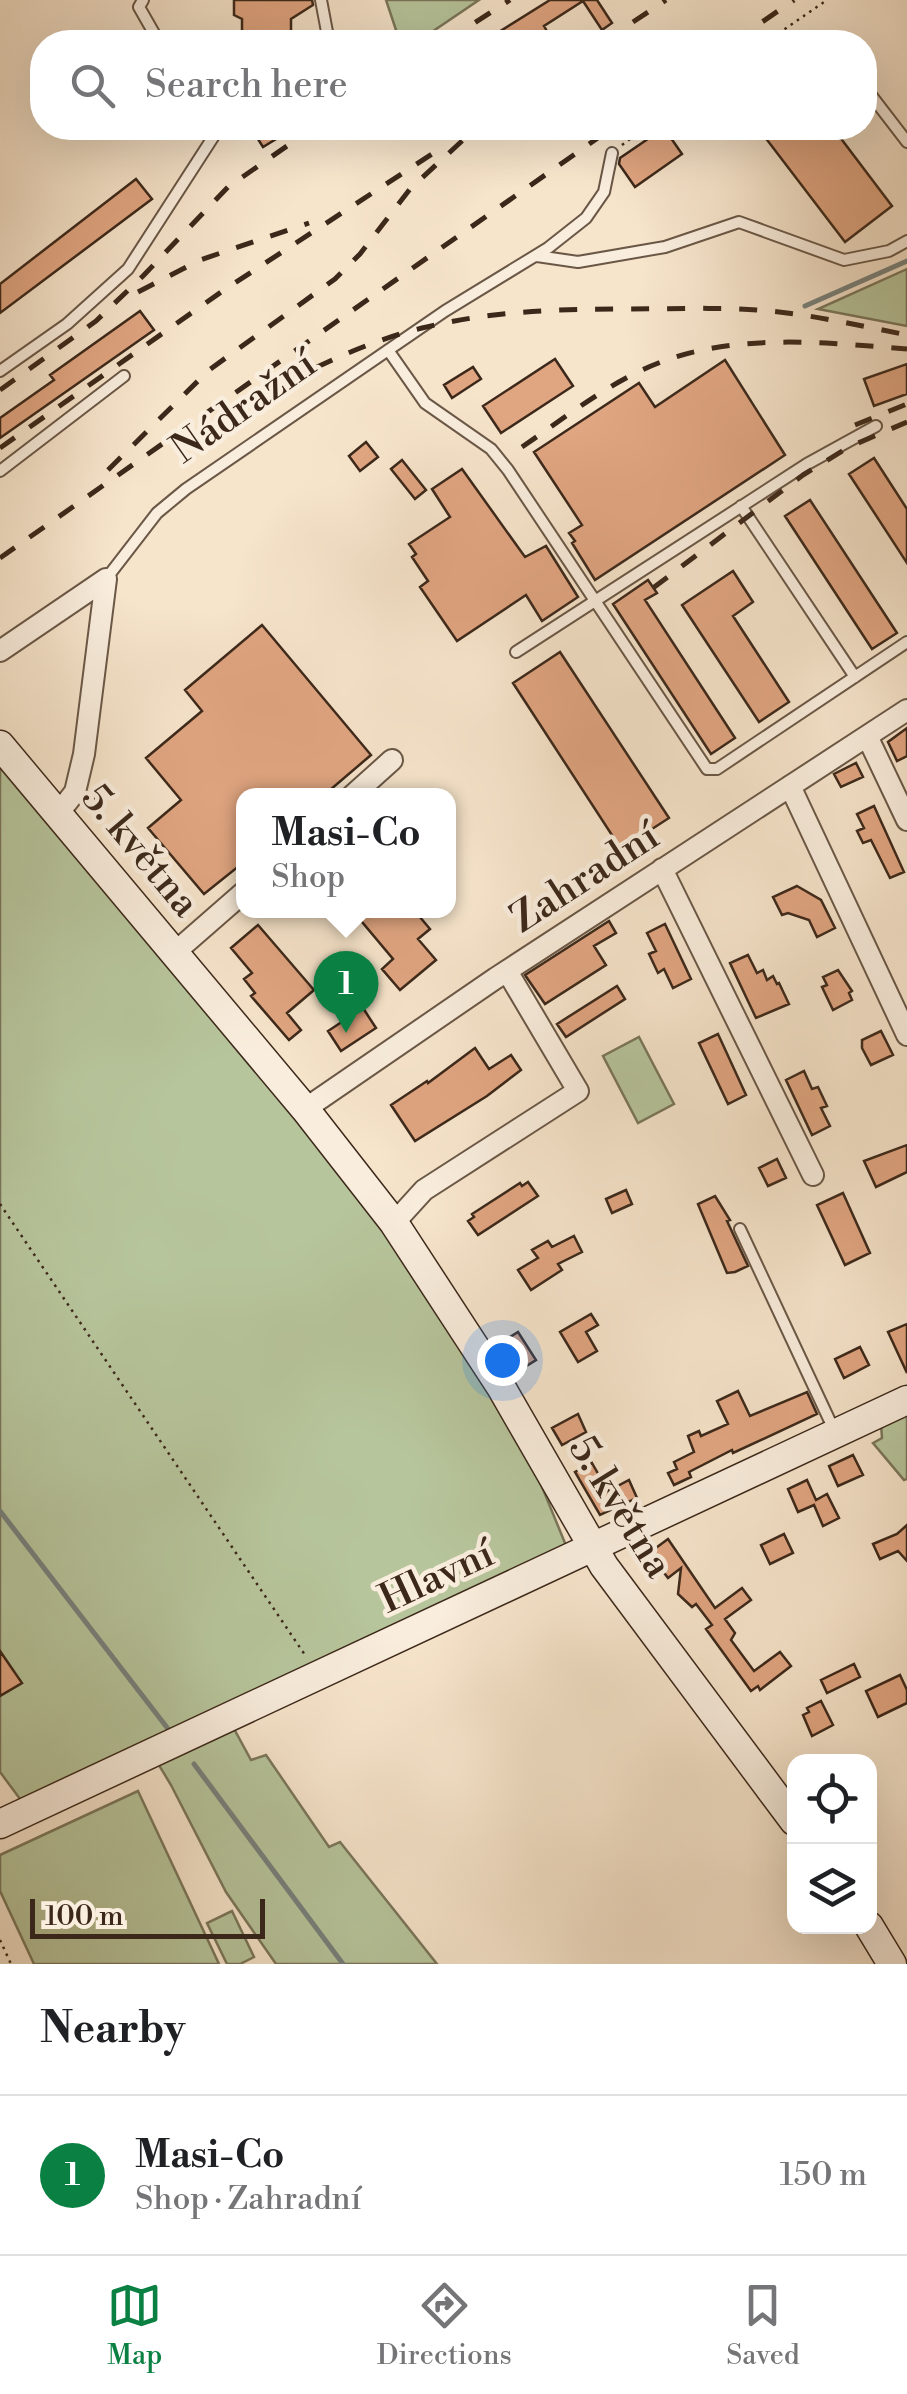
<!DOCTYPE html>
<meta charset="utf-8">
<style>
:root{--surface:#fff;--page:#f6f6f6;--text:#202124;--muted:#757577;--line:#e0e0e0;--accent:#0b8043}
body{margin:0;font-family:"Libre Bodoni",serif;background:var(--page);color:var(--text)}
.controls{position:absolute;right:30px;bottom:30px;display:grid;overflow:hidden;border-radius:20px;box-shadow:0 10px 40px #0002}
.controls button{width:90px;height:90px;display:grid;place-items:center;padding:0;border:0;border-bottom:2px solid var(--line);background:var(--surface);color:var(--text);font:50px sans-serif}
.scale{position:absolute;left:30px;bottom:25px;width:235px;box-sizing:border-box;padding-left:10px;border:5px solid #3c281a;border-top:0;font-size:28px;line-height:35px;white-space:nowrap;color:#3c281a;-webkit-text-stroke:8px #f9eddd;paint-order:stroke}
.you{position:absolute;left:502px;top:1360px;width:35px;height:35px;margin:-25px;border:8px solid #fff;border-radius:50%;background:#1a73e8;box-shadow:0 0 0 15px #1a73e833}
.badge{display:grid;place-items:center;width:65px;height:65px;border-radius:50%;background:var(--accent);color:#fff;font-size:32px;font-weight:700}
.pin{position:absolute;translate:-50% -82px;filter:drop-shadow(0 2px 5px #0008)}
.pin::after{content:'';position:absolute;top:52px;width:35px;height:30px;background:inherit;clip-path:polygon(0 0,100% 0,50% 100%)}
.popup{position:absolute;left:236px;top:788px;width:220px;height:130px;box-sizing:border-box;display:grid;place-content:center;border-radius:20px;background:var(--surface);filter:drop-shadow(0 2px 8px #0005);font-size:32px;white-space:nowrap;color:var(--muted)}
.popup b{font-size:38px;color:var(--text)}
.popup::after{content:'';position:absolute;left:50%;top:100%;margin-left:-20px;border:20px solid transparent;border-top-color:var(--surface)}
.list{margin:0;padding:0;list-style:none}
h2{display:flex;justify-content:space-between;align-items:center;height:130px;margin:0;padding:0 40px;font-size:42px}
h2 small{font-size:32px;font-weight:400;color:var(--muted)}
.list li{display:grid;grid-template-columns:65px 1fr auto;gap:30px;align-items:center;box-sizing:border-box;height:160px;padding:0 40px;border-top:2px solid var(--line)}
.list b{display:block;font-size:38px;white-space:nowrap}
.list p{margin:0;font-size:32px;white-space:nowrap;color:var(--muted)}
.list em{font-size:32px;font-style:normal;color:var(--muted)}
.icon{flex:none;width:55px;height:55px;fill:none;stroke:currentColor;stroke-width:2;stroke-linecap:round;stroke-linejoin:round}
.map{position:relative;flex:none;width:907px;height:1964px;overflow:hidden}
.search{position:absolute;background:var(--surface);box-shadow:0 10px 40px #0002;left:30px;right:30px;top:30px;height:110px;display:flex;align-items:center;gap:25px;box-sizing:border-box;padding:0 35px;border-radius:40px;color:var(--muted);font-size:38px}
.sheet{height:290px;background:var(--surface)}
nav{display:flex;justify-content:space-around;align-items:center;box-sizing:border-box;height:140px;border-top:2px solid var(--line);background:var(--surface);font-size:28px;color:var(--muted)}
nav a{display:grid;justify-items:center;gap:5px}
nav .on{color:var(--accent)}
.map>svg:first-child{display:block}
</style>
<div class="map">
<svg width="907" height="1964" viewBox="0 0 907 1964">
<rect width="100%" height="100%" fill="#f6e4cb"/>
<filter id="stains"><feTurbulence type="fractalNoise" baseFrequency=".002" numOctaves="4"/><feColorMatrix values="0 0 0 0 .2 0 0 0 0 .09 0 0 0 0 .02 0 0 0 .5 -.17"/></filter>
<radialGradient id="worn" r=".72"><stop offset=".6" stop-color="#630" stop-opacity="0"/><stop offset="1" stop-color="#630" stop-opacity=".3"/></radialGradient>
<path fill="#b7c59c" stroke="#7a765b" stroke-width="2.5" d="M386 0H479L417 42H400Z
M907 269V326L818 309Z
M0 759 379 1215 520 1433 567 1548 226 1714 251 1760 266 1755 329 1847 340 1842 437 1964H276L226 1892 171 1785 148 1747 23 1803 0 1772Z
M639 1037 674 1104 638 1123 603 1056Z
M907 1409V1479L904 1480 873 1443 882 1438 881 1424Z
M138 1791 219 1964H34L0 1891V1855Z
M232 1911 254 1957 240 1964H227L207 1923Z"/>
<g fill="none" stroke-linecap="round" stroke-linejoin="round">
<path stroke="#77817d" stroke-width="5" d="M805 306 907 261
M0 1511 172 1734
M194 1764 343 1964"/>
</g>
<path fill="#e0a581" stroke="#3c281a" stroke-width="2.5" d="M234 0H312L313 5 291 19V34L296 42H227L242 33V19L234 15Z
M550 0H597L612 23 602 30 583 1 544 26 548 33 535 42H483Z
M251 128H294L263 147Z
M664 128 682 154 635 187 619 164 620 158Z
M758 128H833L892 206 845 242Z
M136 179 152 199 0 313V284Z
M140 311 154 330 0 438V418L54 380 50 375Z
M555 359 573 386 501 433 483 406Z
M725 360 785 455 595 580 572 543 575 541 569 533 582 525 534 452 639 383 655 407Z
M907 364V394L874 406 864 379Z
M473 367 481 379 452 398 444 385Z
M366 442 378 457 360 471 349 456Z
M874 458 907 509V563L849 474Z
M402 460 426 490 415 499 391 469Z
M462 469 525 557 546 546 578 597 542 621 526 595 457 641 420 587 428 581 412 557 416 554 409 544 450 517 432 489Z
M810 500 897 633 872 649 785 516Z
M733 571 753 602 733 616 789 702 759 722 682 605Z
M648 580 657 593 645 600 735 738 711 754 613 604Z
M262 625 371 755 323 796H244V862L204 894 148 828 181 800 146 758 202 711 185 690Z
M560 652 669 818 621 849 513 683Z
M907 728V756L897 761 888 742Z
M856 763 863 777 841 787 834 774Z
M874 806 904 872 890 878 871 840 863 843 857 831 864 828 857 814Z
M797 886 821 900 835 928 817 937 809 920 788 913 782 915 773 897Z
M352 910H414L430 929 418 939 436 960 400 990 382 969 393 959Z
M609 921 616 933 594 946 606 965 545 1004 525 975Z
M665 924 691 979 673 988 664 969 658 973 649 954 656 951 647 933Z
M258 925 314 990 287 1013 301 1030 289 1040 251 996 255 993 244 979 252 973 231 948Z
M748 955 757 973 763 970 767 980 773 976 777 984 779 983 789 1004 756 1018 730 963Z
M838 970 852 991 849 993 852 1000 833 1010 822 987 827 985 823 977Z
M617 986 625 999 566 1037 557 1024Z
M363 1008 376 1028 341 1051 328 1031Z
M881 1031 893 1055 871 1065 862 1048V1040Z
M718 1034 746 1095 728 1104 699 1043Z
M475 1048 489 1069 511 1055 521 1070 487 1096 415 1141 391 1105 427 1081 428 1083Z
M804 1071 812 1089 818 1087 827 1106 821 1108 830 1126 812 1135 786 1080Z
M907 1145V1172L876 1187 864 1161Z
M777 1159 786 1178 768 1186 759 1168Z
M528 1182 538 1196 478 1235 468 1221 474 1217 472 1214 520 1183 522 1186Z
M626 1190 632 1204 612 1213 606 1199Z
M843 1193 870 1253 845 1265 817 1205Z
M715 1196 730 1220 727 1221 748 1266 735 1272 727 1273 698 1204Z
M574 1236 582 1252 558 1264 562 1270 531 1290 518 1270 538 1258 532 1250 548 1241 552 1247Z
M591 1314 598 1325 586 1332 597 1351 578 1362 560 1332Z
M907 1324V1373L888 1332Z
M518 1332 536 1360 520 1370 502 1342Z
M860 1347 869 1365 844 1378 835 1359Z
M738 1391 750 1416 807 1392 817 1414 733 1453 732 1450 689 1472 691 1477 674 1485 668 1473 677 1469 674 1462 694 1452 688 1436 699 1431 701 1436 728 1424 717 1401Z
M578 1414 586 1432 562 1445 552 1428Z
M853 1455 863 1475 838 1486 829 1466Z
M592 1463 608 1491 629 1480 637 1498 600 1515 575 1472Z
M807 1480 816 1500 827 1494 839 1518 823 1526 814 1505 798 1512 788 1489Z
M907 1525V1561L898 1551 880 1559 873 1544 897 1534Z
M784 1534 793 1553 770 1564 761 1545Z
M668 1539 715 1608 742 1588 751 1600 725 1619 735 1633 731 1640 754 1671 780 1652 791 1666 760 1690 758 1686 751 1691 706 1629 712 1625 696 1604 692 1607 678 1594 681 1568 668 1578 649 1553Z
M0 1651 22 1683 0 1696Z
M854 1664 860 1677 827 1693 821 1680Z
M900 1675 907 1690V1703L878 1717 866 1691Z
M821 1701 833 1725 812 1736 803 1715 809 1712 807 1708Z"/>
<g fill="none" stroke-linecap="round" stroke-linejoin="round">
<defs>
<path id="lane" d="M143 0 139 7 159 42
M320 42 328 37 321 0
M864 86 907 142
M537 256 578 262 665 247 739 222 844 260 889 251 907 241
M388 350 425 403 491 449 508 470 707 769H717L907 642
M0 371 67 324 128 269 219 128
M0 471 124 376
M741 506 855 677
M106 579 157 513 186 489 445 311 548 248 586 218 604 192 612 153
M516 652 807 464 876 426
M740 1229 835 1432"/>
<path id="street" d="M0 651 106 579
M867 736 907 820
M790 786 907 1035
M352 796 392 760
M57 815 75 792 84 754 106 579
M662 869 813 1175
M173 954 244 892
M305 1109 496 978 907 710
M394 1223 424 1190 578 1091 507 971"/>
<path id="secondary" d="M0 745 305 1109 394 1223 501 1387 604 1566 794 1821
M0 1824 907 1400
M869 1926 892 1964"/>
</defs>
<use href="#lane" stroke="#6a5746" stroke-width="14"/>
<use href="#street" stroke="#6a5746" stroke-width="24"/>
<use href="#secondary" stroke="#3c281a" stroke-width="31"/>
<path stroke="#3c281a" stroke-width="2.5" stroke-dasharray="2.5 5" stroke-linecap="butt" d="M766 42 827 0
M590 136 598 131 604 140
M622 145 645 128
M95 790 97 827
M0 1204 305 1655
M0 1940 11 1964"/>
<use href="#lane" stroke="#f9eddd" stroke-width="10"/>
<use href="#street" stroke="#f9eddd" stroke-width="20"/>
<use href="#secondary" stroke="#f9eddd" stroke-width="28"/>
<path stroke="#3c281a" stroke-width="5" stroke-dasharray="18 18" stroke-linecap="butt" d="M445 42 510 0
M603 42 666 0
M733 42 794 0
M138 292 200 260 309 223
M0 390 96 321 143 276 228 187 313 128
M221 419C283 383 352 345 422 328 490 311 557 309 627 309 680 309 734 306 787 313 827 318 867 327 907 335
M855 425 907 404
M522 447C560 421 598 391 640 371 723 331 818 342 907 349
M0 448 224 290 432 154
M108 470 209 370 335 279 360 254 410 189 476 128
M0 558 612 128
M653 588 803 475 849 447 907 422"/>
</g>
<g text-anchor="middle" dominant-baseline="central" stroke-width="9" stroke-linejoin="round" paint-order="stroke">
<g font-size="40" fill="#3c281a" stroke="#f9eddd">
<text transform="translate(244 407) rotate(-35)">Nádražní</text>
<text transform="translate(140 851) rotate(50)">5. května</text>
<text transform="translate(585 878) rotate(-33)">Zahradní</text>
<text transform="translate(620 1507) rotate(58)">5. května</text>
<text transform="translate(437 1577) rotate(-25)">Hlavní</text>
</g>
</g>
<rect width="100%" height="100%" filter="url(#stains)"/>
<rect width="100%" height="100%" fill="url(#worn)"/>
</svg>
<div class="controls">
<button><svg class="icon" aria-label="locate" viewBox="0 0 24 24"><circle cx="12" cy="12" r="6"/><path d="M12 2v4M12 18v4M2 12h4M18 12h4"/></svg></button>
<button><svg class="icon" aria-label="layers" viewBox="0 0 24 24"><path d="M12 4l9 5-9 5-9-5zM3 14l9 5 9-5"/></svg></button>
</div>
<div class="scale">100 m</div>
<div class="you"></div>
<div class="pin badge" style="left:346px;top:1033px">1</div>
<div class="popup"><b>Masi-Co</b>Shop</div>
<div class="search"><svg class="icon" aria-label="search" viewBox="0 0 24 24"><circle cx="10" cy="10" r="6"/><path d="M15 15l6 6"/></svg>Search here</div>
</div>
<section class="sheet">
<h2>Nearby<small></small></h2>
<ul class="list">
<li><span class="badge">1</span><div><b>Masi-Co</b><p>Shop · Zahradní</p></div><em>150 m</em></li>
</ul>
</section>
<nav>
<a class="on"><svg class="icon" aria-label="map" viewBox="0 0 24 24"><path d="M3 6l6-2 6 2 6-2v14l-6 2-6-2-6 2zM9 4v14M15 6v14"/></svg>Map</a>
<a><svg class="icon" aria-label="directions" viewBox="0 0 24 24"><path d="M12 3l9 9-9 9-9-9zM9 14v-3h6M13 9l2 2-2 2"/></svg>Directions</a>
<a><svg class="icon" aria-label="saved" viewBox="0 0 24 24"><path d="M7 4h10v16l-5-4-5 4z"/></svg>Saved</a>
</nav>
